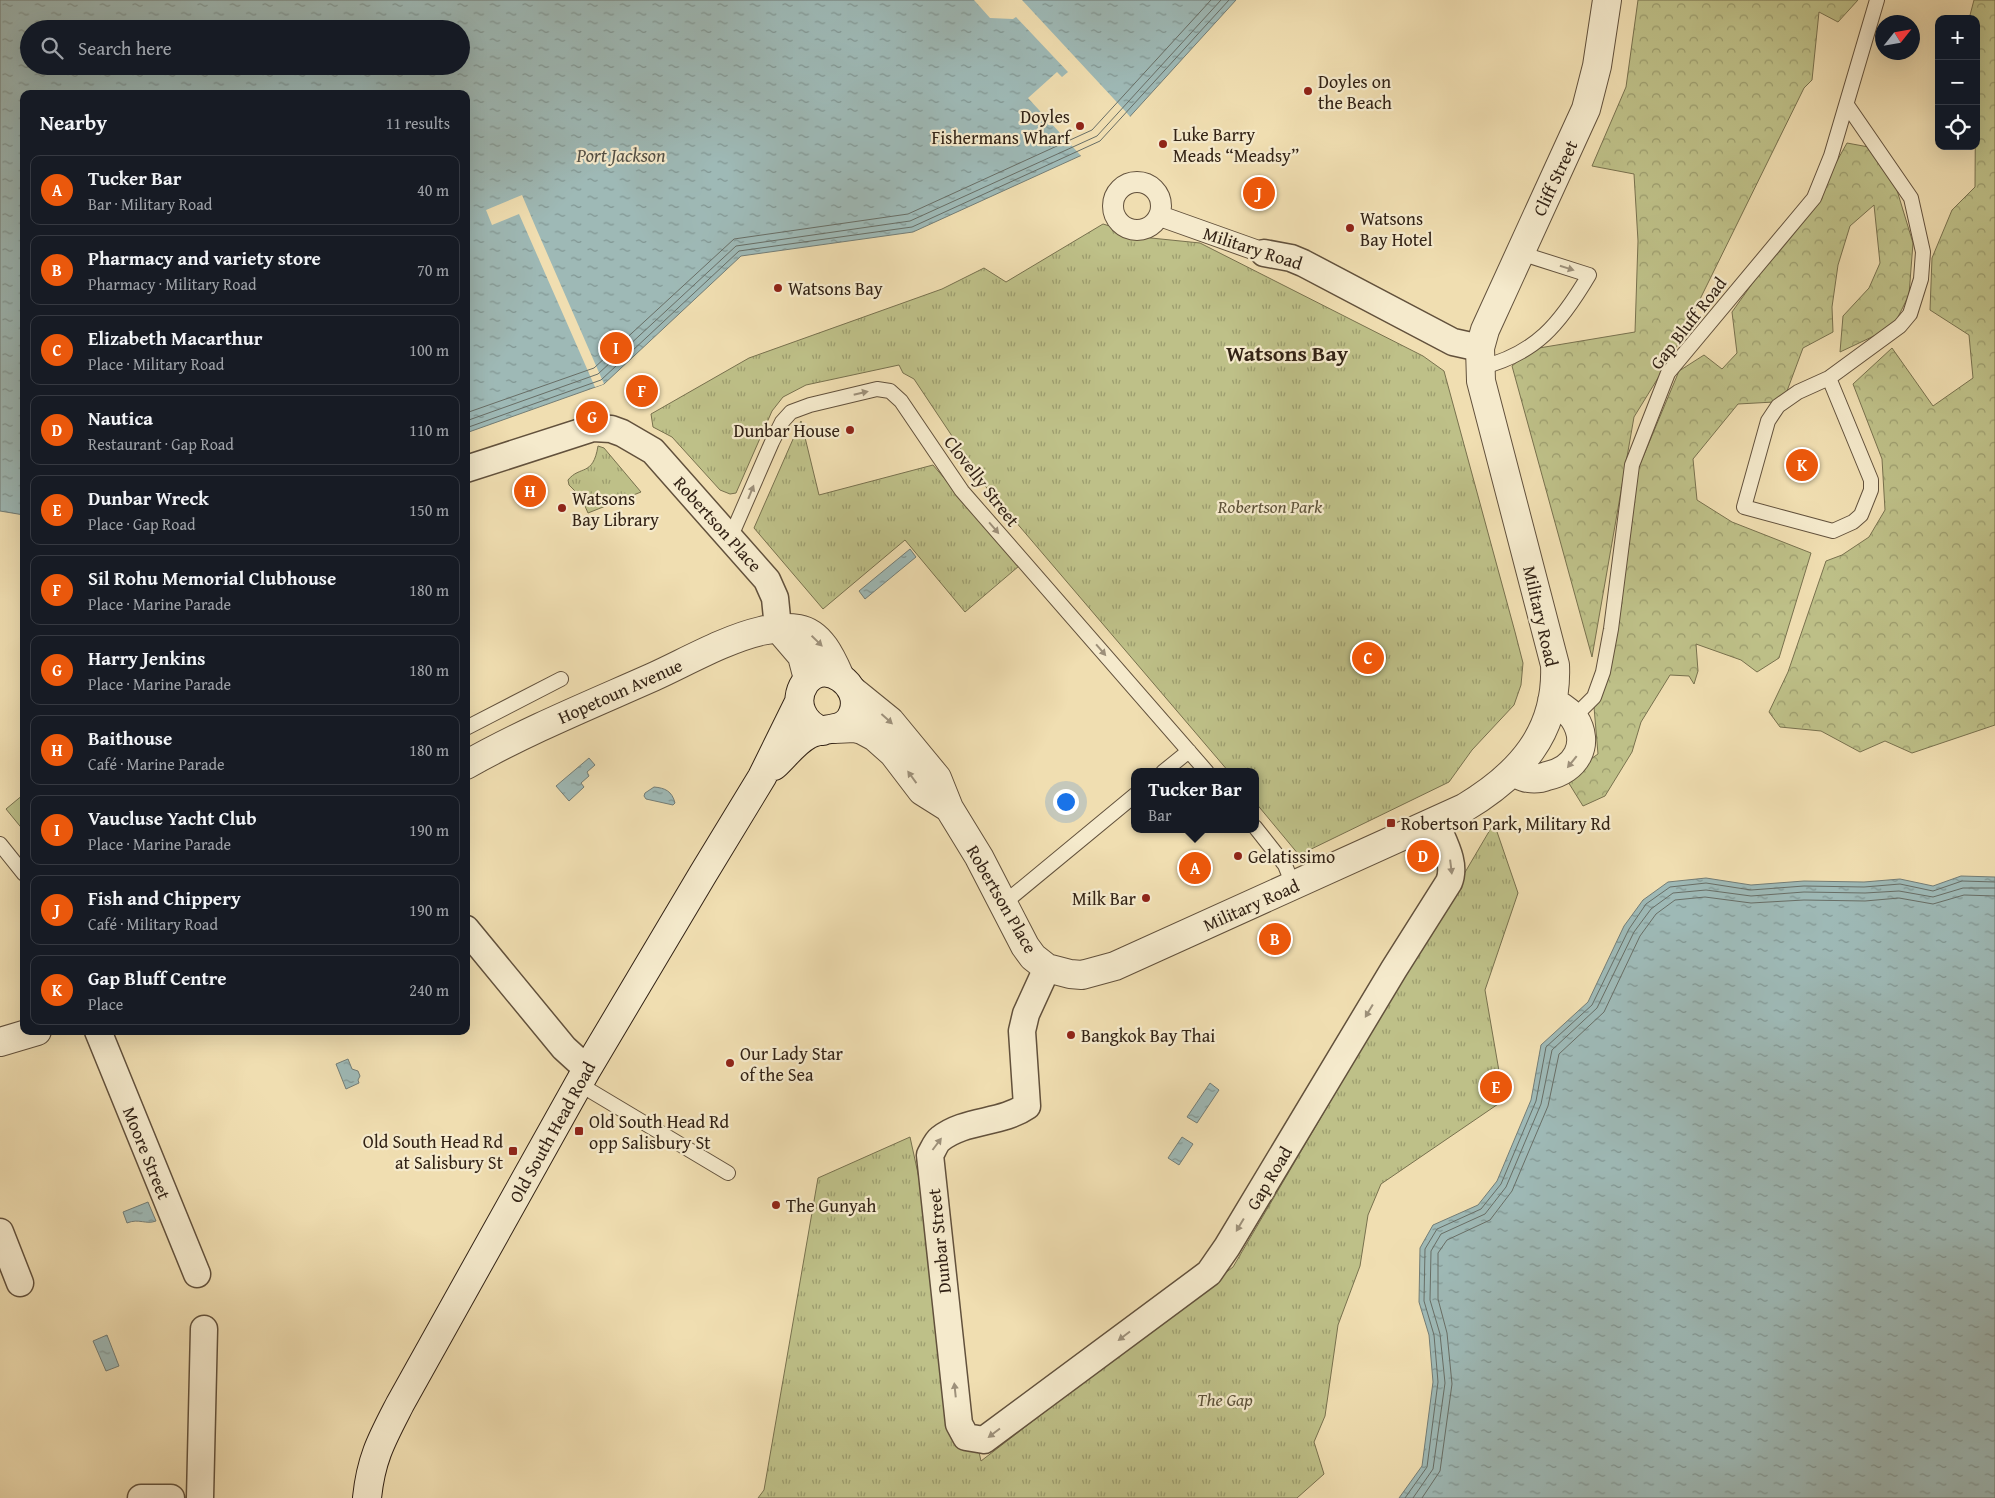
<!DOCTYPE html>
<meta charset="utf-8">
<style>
:root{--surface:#171b24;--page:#20242c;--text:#f1f3f6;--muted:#9ea1a6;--line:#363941;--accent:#ea580c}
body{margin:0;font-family:"Gentium Book Plus",serif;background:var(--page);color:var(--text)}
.controls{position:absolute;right:15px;top:15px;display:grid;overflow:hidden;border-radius:10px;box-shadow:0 5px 20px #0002}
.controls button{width:45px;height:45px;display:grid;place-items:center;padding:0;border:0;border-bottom:1px solid var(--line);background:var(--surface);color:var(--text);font:25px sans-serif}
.compass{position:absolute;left:1875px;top:15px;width:45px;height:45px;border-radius:50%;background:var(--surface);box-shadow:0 5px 20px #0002;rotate:59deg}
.you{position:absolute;left:1065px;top:801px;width:18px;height:18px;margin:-12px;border:4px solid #fff;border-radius:50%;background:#1a73e8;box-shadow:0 0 0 8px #1a73e833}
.badge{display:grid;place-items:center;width:32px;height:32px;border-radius:50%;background:var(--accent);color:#fff;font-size:16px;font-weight:700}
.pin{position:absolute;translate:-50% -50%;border:2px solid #fff;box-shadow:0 1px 5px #0006}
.popup{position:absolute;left:1131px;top:768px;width:128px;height:65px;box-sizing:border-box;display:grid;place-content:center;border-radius:10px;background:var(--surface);filter:drop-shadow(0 1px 4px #0005);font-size:16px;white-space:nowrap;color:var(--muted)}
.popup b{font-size:19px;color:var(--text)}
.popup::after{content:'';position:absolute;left:50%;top:100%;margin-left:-10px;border:10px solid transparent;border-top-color:var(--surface)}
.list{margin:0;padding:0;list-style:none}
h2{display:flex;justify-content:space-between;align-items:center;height:65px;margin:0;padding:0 20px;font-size:21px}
h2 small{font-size:16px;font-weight:400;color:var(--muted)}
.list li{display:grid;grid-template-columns:32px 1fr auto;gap:15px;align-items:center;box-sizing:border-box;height:70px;margin:0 10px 10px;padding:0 10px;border:1px solid var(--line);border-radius:10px}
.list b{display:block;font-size:19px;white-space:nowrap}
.list p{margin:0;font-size:16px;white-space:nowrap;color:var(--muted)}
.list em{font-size:16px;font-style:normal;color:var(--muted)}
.icon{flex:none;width:28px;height:28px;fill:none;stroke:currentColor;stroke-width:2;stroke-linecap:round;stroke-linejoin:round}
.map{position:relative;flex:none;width:1995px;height:1498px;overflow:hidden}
.search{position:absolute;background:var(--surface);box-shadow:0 5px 20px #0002;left:20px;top:20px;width:450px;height:55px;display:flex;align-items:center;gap:12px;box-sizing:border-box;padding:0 18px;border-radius:28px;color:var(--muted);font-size:19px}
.panel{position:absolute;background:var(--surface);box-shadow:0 5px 20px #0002;left:20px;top:90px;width:450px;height:945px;border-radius:10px}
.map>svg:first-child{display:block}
</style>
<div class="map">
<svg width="1995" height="1498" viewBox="0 0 1995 1498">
<defs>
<pattern id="grass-tufts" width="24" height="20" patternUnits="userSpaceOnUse" patternTransform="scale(1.25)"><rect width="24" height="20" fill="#bec088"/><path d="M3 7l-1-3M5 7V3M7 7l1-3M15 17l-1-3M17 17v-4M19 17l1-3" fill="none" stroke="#9b9c6e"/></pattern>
<pattern id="forest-crowns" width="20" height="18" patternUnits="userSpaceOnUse" patternTransform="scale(1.25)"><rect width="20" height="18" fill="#bec088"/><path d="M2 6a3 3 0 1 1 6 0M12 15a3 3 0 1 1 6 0" fill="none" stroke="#9b9c6e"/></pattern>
<pattern id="water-ripples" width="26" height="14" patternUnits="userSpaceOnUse" patternTransform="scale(1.25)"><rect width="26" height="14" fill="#9eb9b6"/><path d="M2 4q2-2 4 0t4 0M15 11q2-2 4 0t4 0" fill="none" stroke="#819693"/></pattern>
</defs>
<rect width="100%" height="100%" fill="#f0deb1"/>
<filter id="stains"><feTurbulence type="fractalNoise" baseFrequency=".004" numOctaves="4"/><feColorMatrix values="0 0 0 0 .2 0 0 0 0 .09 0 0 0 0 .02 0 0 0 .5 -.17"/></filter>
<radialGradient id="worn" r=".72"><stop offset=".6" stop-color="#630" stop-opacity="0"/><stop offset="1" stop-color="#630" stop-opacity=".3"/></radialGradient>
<path fill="url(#grass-tufts)" stroke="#78714e" d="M1103 224 1151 238 1200 243 1423 356 1444 371 1515 632 1523 663 1521 685 1514 705 1472 750 1449 782 1299 855 1255 802V772H1229L986 487 914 379 903 373 899 365 806 385 783 397 772 411 736 493 730 494 720 490 672 437 653 427 651 414 749 358 942 289 984 268 1006 282Z
M801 421 819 495 933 465 1019 566 965 612 905 540 823 609 754 528Z
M598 446 604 448 641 492 588 513 581 497 569 485 568 480C580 465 593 477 598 446Z
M1494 823 1518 893 1485 990 1504 1100 1381 1184 1368 1215 1360 1266 1338 1325 1325 1416 1314 1442 1324 1474 1297 1498H758L764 1490 818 1178 910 1137 981 1461 1233 1267Z"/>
<path fill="url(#forest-crowns)" stroke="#78714e" d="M1638 0H1858L1838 22 1819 12 1812 80 1804 88 1674 352 1634 417 1592 657 1512 366 1533 349 1635 332 1638 241 1634 174 1592 166 1626 87Z
M1974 0H1995V725L1912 753 1885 741 1860 752 1821 731 1780 727 1769 712 1788 672 1826 561 1842 555 1869 537 1885 510 1882 459 1853 384 1892 348 1933 406 1973 378 1969 335 1930 310 1932 258 1952 210 1975 187 1976 19H1969Z
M1847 143 1874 148 1896 187 1913 243 1909 295 1893 327 1840 352 1843 316 1869 288 1880 263 1874 205 1850 226 1838 265 1832 307 1833 332 1803 348 1787 391 1774 402 1738 404 1693 459 1697 500 1732 522 1811 553 1779 658 1757 672 1741 660 1696 644 1698 671 1694 684 1689 676 1670 675 1641 722 1632 752 1605 796 1583 806 1565 777 1598 754 1594 707 1618 624 1638 469 1679 371 1704 355 1722 369 1737 353 1732 312 1828 177Z"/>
<path fill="#bec088" stroke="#78714e" d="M24 794V831L6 809Z"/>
<path fill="url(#water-ripples)" stroke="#737d76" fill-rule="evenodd" d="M0 0H1236L1104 145 913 232 741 256 604 384 466 433V94H24V515L0 511ZM29 29H461V66H29Z
M910 549 916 557 865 599 859 591Z
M589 758 595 765 587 772 589 776 581 783 584 787 569 801 556 786Z
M654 787C665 788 672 791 675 803L673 805 646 799 644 796 645 793Z
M1961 876 1995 877V1498H1399L1422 1466 1433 1382 1429 1335 1419 1302 1420 1248 1433 1225 1478 1205 1497 1181 1531 1100 1541 1045 1588 1002 1624 926 1643 900 1668 882 1706 878 1751 885 1804 881 1864 882 1900 879 1933 886Z
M348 1059 352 1069 358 1071 360 1076 358 1080 359 1083 346 1089 336 1064Z
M1210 1083 1219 1090 1197 1123 1187 1117Z
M1182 1137 1193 1144 1179 1165 1168 1158Z
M148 1202 156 1221C146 1225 139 1218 127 1223L123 1212Z
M107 1335 119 1366 106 1371 93 1341Z"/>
<path fill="#f0deb1" d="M974 0H1022L1126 112 1132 119 1105 147 1083 158 1028 98 1057 72 1062 77 1068 72 1016 17 1013 19 990 18Z
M522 195 536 228 604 384 595 387 519 214 492 225 486 210Z"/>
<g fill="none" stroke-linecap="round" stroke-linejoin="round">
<path stroke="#686e66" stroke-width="1" d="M466 413 594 368 734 239 908 214 1092 130 1211 0
M466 421 598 374 736 246 910 221 1097 136 1221 0
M466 428 601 380 739 251 912 227 1100 141 1229 0
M1405 1498 1427 1467 1438 1382 1434 1335 1424 1301 1425 1249 1437 1229 1481 1209 1501 1184 1536 1101 1546 1047 1592 1005 1629 929 1646 904 1670 887 1706 883 1751 890 1804 886 1864 887 1900 884 1933 891 1962 881 1995 882
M1413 1498 1433 1469 1445 1383 1440 1334 1430 1300 1431 1251 1441 1234 1485 1214 1506 1187 1541 1104 1552 1050 1597 1008 1634 932 1651 909 1673 893 1706 890 1751 896 1804 892 1865 893 1899 891 1933 897 1963 888H1995
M1422 1498 1440 1471 1452 1384 1447 1333 1438 1299V1253L1447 1240 1490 1220 1512 1191 1548 1106 1559 1054 1604 1012 1640 936 1656 914 1675 900 1705 897 1751 903 1804 900 1865 901 1899 898 1933 904 1964 895 1995 896"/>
<defs>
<path id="service" d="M1479 368C1536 354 1560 324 1589 275L1520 253
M1829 378 1871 480V490L1861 515 1853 522 1833 531 1744 507 1768 421 1778 406 1798 392 1829 378 1900 326 1910 314 1921 279 1923 252 1911 198 1847 105
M728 533 735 527 772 442 782 422 791 412 810 405 877 389 890 391 901 401 962 491 1207 772
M1573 718 1594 697 1603 672 1611 629 1632 465 1668 373 1814 198 1831 156 1877 0
M466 728 561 679
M1163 772 1189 751
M1255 827 1285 865 1293 885
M0 844 24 874
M1003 904 1135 795
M579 1084 728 1173"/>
<path id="pedestrian" d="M1113 206a24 24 0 1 1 48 0a24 24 0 1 1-48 0Z
M1160 216 1264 253"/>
<path id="minor" d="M1264 253 1291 258 1303 263 1453 342 1480 348
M466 469 593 428 611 429 622 433 653 451 767 580 775 598 778 628
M466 929 564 1048 587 1069
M1047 968 1026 1014 1022 1031 1027 1106C1001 1124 965 1119 940 1139 936 1142 933 1150 930 1155L959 1424 966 1437 984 1440 1209 1273 1227 1247 1394 969 1449 882C1457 862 1442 840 1435 821
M98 1031 197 1274
M0 1232 20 1283
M141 1498H171
M200 1498 204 1329"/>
<path id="tertiary" d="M778 628 802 656 808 679
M853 691 890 721 937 778 949 808 979 857 1025 946 1033 957 1047 968 1070 974 1082 975 1115 966 1464 808C1519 775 1558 733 1555 665L1481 381 1480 348 1485 330 1586 109 1597 66 1607 0
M835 729 854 728 862 730 875 737 893 753 922 791 949 808
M466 765C526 731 590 705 653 677 686 662 726 639 761 631 774 628 787 627 799 629 821 633 832 659 840 677
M1513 772C1518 774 1523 778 1528 778 1534 779 1542 778 1547 776 1576 770 1591 744 1574 718 1568 710 1560 706 1552 701
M0 1042 37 1031"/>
<path id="secondary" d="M774 766C785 756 795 742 808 735 823 726 846 734 853 713 864 685 824 657 805 683 792 702 803 725 823 731
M367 1498C371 1458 382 1439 400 1404L587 1069 703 874 762 777 799 702"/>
</defs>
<use href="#service" stroke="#62513c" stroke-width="16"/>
<use href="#pedestrian" stroke="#62513c" stroke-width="22"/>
<use href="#minor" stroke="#62513c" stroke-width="29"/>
<use href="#tertiary" stroke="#62513c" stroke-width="30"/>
<use href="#secondary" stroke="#322215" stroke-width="30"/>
<use href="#service" stroke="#f5eacc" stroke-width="14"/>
<use href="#pedestrian" stroke="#f5eacc" stroke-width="20"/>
<use href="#minor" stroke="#f5eacc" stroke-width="26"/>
<use href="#tertiary" stroke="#f5eacc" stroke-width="28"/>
<use href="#secondary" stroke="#f5eacc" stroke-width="28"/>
</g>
<defs><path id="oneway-solid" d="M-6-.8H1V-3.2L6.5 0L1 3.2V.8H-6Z" transform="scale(1.25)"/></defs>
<g fill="#9d907a">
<use href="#oneway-solid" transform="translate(1567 268) rotate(18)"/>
<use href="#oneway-solid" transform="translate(861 393) rotate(-13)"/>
<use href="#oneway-solid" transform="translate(751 492) rotate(-68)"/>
<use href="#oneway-solid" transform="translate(994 528) rotate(49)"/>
<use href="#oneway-solid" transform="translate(817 641) rotate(44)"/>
<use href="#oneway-solid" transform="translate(1101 650) rotate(49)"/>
<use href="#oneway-solid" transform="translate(887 719) rotate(42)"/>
<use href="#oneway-solid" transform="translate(1572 762) rotate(129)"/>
<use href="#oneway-solid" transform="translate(912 777) rotate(-126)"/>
<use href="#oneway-solid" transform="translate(1451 867) rotate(83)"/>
<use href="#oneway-solid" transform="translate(1369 1011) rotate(121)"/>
<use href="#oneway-solid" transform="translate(937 1144) rotate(-53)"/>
<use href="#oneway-solid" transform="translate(1240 1225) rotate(121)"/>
<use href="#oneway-solid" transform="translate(1124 1336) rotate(143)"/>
<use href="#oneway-solid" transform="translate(955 1390) rotate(-96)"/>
<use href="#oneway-solid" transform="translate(994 1433) rotate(143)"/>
</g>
<g fill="#8f2418" stroke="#f5eacc" stroke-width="2">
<circle cx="1308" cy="91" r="5"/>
<circle cx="1080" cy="126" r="5"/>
<circle cx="1163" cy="144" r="5"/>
<circle cx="1350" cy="228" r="5"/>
<circle cx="778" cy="288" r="5"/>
<circle cx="850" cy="430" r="5"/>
<circle cx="562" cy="508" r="5"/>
<rect x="1386" y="818" width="10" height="10" rx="2.5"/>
<circle cx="1238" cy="856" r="5"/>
<circle cx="1146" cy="898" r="5"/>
<circle cx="1071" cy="1035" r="5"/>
<circle cx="730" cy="1063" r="5"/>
<rect x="574" y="1126" width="10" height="10" rx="2.5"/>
<rect x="508" y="1146" width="10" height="10" rx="2.5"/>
<circle cx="776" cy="1205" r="5"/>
</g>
<g text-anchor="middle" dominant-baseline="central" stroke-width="4.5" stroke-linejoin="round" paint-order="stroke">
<g font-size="18" fill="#322215" stroke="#f5eacc" text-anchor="start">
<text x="1318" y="81">Doyles on<tspan x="1318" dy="21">the Beach</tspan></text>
<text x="1070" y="116" text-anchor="end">Doyles<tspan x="1070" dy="21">Fishermans Wharf</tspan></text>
<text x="1173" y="134">Luke Barry<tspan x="1173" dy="21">Meads “Meadsy”</tspan></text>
<text x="1360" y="218">Watsons<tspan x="1360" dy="21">Bay Hotel</tspan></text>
<text x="788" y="288">Watsons Bay</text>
<text x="840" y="430" text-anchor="end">Dunbar House</text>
<text x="572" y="498">Watsons<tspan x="572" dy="21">Bay Library</tspan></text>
<text x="1401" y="823">Robertson Park, Military Rd</text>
<text x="1248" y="856">Gelatissimo</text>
<text x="1136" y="898" text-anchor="end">Milk Bar</text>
<text x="1081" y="1035">Bangkok Bay Thai</text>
<text x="740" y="1053">Our Lady Star<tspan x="740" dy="21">of the Sea</tspan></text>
<text x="589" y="1121">Old South Head Rd<tspan x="589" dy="21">opp Salisbury St</tspan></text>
<text x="503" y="1141" text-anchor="end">Old South Head Rd<tspan x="503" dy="21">at Salisbury St</tspan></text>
<text x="786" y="1205">The Gunyah</text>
</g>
<g font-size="18" fill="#322215" stroke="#f5eacc">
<text transform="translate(1555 178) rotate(-65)">Cliff Street</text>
<text transform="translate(1253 248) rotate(18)">Military Road</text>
<text transform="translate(1688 323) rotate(-52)">Gap Bluff Road</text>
<text transform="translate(982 481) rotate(52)">Clovelly Street</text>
<text transform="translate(718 524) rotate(48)">Robertson Place</text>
<text transform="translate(1541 616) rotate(77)">Military Road</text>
<text transform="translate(620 691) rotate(-24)">Hopetoun Avenue</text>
<text transform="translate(1002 899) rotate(60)">Robertson Place</text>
<text transform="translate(1251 905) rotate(-24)">Military Road</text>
<text transform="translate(552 1132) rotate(-61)">Old South Head Road</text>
<text transform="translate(147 1153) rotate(68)">Moore Street</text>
<text transform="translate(1269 1178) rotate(-59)">Gap Road</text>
<text transform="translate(939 1241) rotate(-96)">Dunbar Street</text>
</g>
<g font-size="18" font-style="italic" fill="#5c5138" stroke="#f5eacc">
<text x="1270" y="506">Robertson Park</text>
<text x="1225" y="1399">The Gap</text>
</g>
<g font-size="19" font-style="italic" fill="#524f45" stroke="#f5eacc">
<text x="621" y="155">Port Jackson</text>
</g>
<g font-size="22" font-weight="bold" fill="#322215" stroke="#f5eacc">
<text x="1287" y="353">Watsons Bay</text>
</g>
</g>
<rect width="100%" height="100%" filter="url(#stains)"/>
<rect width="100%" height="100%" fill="url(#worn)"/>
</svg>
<div class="controls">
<button>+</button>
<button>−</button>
<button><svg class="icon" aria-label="locate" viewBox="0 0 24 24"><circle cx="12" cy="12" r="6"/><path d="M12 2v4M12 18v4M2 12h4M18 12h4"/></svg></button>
</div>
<svg class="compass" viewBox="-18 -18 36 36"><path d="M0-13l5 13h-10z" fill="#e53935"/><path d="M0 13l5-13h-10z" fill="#9ea1a6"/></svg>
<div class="you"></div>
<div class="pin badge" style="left:1195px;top:868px">A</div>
<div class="popup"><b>Tucker Bar</b>Bar</div>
<div class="pin badge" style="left:1275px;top:939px">B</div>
<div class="pin badge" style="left:1368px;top:658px">C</div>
<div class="pin badge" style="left:1423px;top:856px">D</div>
<div class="pin badge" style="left:1496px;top:1087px">E</div>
<div class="pin badge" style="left:642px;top:391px">F</div>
<div class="pin badge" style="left:592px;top:417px">G</div>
<div class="pin badge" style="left:530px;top:491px">H</div>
<div class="pin badge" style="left:616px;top:348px">I</div>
<div class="pin badge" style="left:1259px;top:193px">J</div>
<div class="pin badge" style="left:1802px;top:465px">K</div>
<div class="search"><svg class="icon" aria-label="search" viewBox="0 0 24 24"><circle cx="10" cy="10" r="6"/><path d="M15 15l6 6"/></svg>Search here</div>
<section class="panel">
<h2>Nearby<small>11 results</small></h2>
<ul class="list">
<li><span class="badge">A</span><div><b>Tucker Bar</b><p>Bar · Military Road</p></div><em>40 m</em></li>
<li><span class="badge">B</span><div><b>Pharmacy and variety store</b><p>Pharmacy · Military Road</p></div><em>70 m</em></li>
<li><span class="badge">C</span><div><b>Elizabeth Macarthur</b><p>Place · Military Road</p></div><em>100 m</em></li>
<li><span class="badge">D</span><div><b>Nautica</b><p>Restaurant · Gap Road</p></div><em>110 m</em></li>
<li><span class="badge">E</span><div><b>Dunbar Wreck</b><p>Place · Gap Road</p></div><em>150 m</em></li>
<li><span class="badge">F</span><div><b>Sil Rohu Memorial Clubhouse</b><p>Place · Marine Parade</p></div><em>180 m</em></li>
<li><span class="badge">G</span><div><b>Harry Jenkins</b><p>Place · Marine Parade</p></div><em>180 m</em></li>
<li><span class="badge">H</span><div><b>Baithouse</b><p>Café · Marine Parade</p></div><em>180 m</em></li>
<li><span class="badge">I</span><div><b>Vaucluse Yacht Club</b><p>Place · Marine Parade</p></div><em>190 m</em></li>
<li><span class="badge">J</span><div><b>Fish and Chippery</b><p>Café · Military Road</p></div><em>190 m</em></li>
<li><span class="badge">K</span><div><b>Gap Bluff Centre</b><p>Place</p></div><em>240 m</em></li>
</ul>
</section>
</div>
